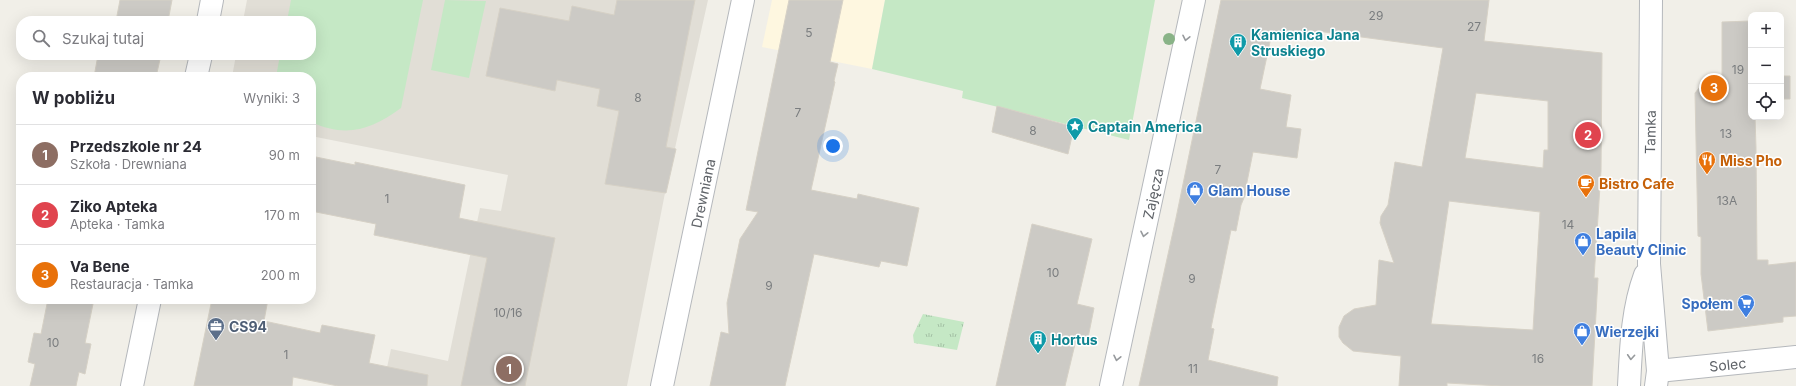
<!DOCTYPE html>
<html lang="pl">
<meta charset="utf-8">
<style>
:root{--surface:#fff;--page:#f7f7f7;--text:#2b2b33;--muted:#7c7c81;--line:#e1e1e2;--accent:#2563eb}
body{margin:0;font-family:Inter,sans-serif;background:var(--page);color:var(--text)}
.controls{position:absolute;right:12px;top:12px;display:grid;overflow:hidden;border-radius:8px;box-shadow:0 4px 16px #0002}
.controls button{width:36px;height:36px;display:grid;place-items:center;padding:0;border:0;border-bottom:1px solid var(--line);background:var(--surface);color:var(--text);font:20px sans-serif}
.you{position:absolute;left:833px;top:146px;width:14px;height:14px;margin:-10px;border:3px solid #fff;border-radius:50%;background:#1a73e8;box-shadow:0 0 0 6px #1a73e833}
.badge{display:grid;place-items:center;width:26px;height:26px;border-radius:50%;background:var(--accent);color:#fff;font-size:13px;font-weight:700}
.pin{position:absolute;translate:-50% -50%;border:2px solid #fff;box-shadow:0 1px 4px #0006}
.list{margin:0;padding:0;list-style:none}
h2{display:flex;justify-content:space-between;align-items:center;height:52px;margin:0;padding:0 16px;font-size:17px}
h2 small{font-size:13px;font-weight:400;color:var(--muted)}
.list li{display:grid;grid-template-columns:26px 1fr auto;gap:12px;align-items:center;box-sizing:border-box;height:60px;padding:0 16px;border-top:1px solid var(--line)}
.list b{display:block;font-size:15px;white-space:nowrap}
.list p{margin:0;font-size:13px;white-space:nowrap;color:var(--muted)}
.list em{font-size:13px;font-style:normal;color:var(--muted)}
.icon{flex:none;width:22px;height:22px;fill:none;stroke:currentColor;stroke-width:2;stroke-linecap:round;stroke-linejoin:round}
.map{position:relative;flex:none;width:1796px;height:386px;overflow:hidden}
.search{position:absolute;background:var(--surface);box-shadow:0 4px 16px #0002;left:16px;top:16px;width:300px;height:44px;display:flex;align-items:center;gap:10px;box-sizing:border-box;padding:0 14px;border-radius:16px;color:var(--muted);font-size:15px}
.panel{position:absolute;background:var(--surface);box-shadow:0 4px 16px #0002;left:16px;top:72px;width:300px;height:232px;border-radius:16px}
.map>svg:first-child{display:block}
</style>
<div class="map">
<svg width="1796" height="386" viewBox="0 0 1796 386">
<defs>
<pattern id="park-tufts" width="24" height="20" patternUnits="userSpaceOnUse"><rect width="24" height="20" fill="#c5e8c5"/><path d="M3 7l-1-3M5 7V3M7 7l1-3M15 17l-1-3M17 17v-4M19 17l1-3" fill="none" stroke="#a3c0a4"/></pattern>
</defs>
<rect width="100%" height="100%" fill="#f1efe8"/>
<path fill="#fef7e0" d="M772 0H885L872 69 762 47Z"/>
<path fill="#e1ded6" d="M247 0H708L665 193 627 386H383L391 349 448 361 480 208 501 211 508 175 311 136V77H232L236 55H311V21H243Z"/>
<path fill="#c5e8c5" d="M291 0H423L401 108C371 130 346 138 311 122V77H276L280 55H311V21H287Z
M445 0 486 1 469 78 431 70Z
M885 0H1155L1129 140 962 98 963 91 872 69Z"/>
<path fill="url(#park-tufts)" d="M923 314 964 322 957 350 914 343 913 335Z"/>
<path fill="#cccac5" stroke="#d6d1c6" fill-rule="evenodd" d="M120 0H172L168 21H116Z
M617 0H695L666 147 676 149 666 193 605 184 619 111 597 106 600 89 557 80 555 91 486 76 500 8 569 21 572 6 614 15Z
M789 0H843L830 62 838 64 834 81 835 82 811 190 857 199 858 194 919 208 907 266 881 261 879 267 814 254 785 386H710L721 332 729 334 727 303 740 239 758 212 746 210Z
M1221 0H1489L1484 41 1602 53 1601 171 1594 278H1598L1592 386H1501L1447 383V386H1399L1401 356 1353 351 1343 343 1339 337V327L1344 316 1354 309 1376 305 1379 260 1394 263 1380 223 1381 216 1388 205 1395 162 1422 167 1443 48 1317 31 1316 37 1300 35V39L1271 37 1260 89 1291 95 1286 127 1301 129 1297 158 1253 152 1246 187V193L1241 205 1236 231 1231 230 1211 328 1214 329 1208 360 1278 377 1277 386H1139L1176 218ZM1476 93 1548 101V150H1544L1543 168 1465 158ZM1449 201 1540 212 1533 330 1431 324Z
M1751 21V117H1755L1756 148 1757 260H1768V265L1796 262V316L1783 317V322L1708 331 1701 274V237L1698 236 1695 93 1707 78 1722 77V22Z
M98 55H161L156 77H94Z
M1781 76H1790V99H1781Z
M997 106 1074 127 1068 154 992 132Z
M311 156 355 165V162L465 185 459 218 555 238 525 386H461L487 258 374 235 376 224 311 211Z
M1032 224 1092 239 1077 304 1094 308 1087 343 1076 340 1065 386H996Z
M48 299H94L85 343 91 344 85 374 79 372 76 386H30L35 364 28 362 34 333 41 334Z
M212 299H268L264 321 320 333 322 325 375 335 369 363 428 375 427 386H338L293 377 292 386H194Z"/>
<g fill="none" stroke-linecap="round" stroke-linejoin="round">
<defs>
<g id="minor">
<path d="M208 21 212 0"/>
<path d="M196 77 201 55"/>
<path d="M132 386 150 299"/>
<path id="s1" d="M662 386 743 0"/>
</g>
<g id="tertiary">
<path d="M1651 0 1649 264 1658 371 1656 386"/>
<path id="s2" d="M1658 371 1796 357"/>
<path id="s3" d="M1111 386 1194 0"/>
<path d="M1629 386C1631 348 1632 310 1645 275"/>
</g>
</defs>
<use href="#minor" stroke="#b5b8bc" stroke-width="24"/>
<use href="#tertiary" stroke="#b5b8bc" stroke-width="24"/>
<use href="#minor" stroke="#fff" stroke-width="22"/>
<use href="#tertiary" stroke="#fff" stroke-width="22"/>
</g>
<circle fill="#89b387" cx="1169" cy="39" r="6"/>
<defs><path id="oneway-chevron" d="M-2-3.5L2.5 0L-2 3.5" fill="none" stroke-width="1.6" stroke-linecap="round" stroke-linejoin="round"/></defs>
<g stroke="#979a9d">
<use href="#oneway-chevron" transform="translate(1186 38) rotate(102)"/>
<use href="#oneway-chevron" transform="translate(1144 234) rotate(102)"/>
<use href="#oneway-chevron" transform="translate(1631 357) rotate(94)"/>
<use href="#oneway-chevron" transform="translate(1117 358) rotate(102)"/>
</g>
<defs>
<symbol id="building-pin" viewBox="-11 -11 22 30"><path d="M0 17L-7.5 6A9.5 9.5 0 1 1 7.5 6Z" fill="#0f9aa8" stroke="#fff"/><path d="M-4-6H4V6H1V3H-1V6H-4ZM-2.5-4.3h1.7v1.8h-1.7ZM.8-4.3h1.7v1.8H.8ZM-2.5-1h1.7V.8h-1.7ZM.8-1h1.7V.8H.8Z" fill="#fff"/></symbol>
<symbol id="sight-pin" viewBox="-11 -11 22 30"><path d="M0 17L-7.5 6A9.5 9.5 0 1 1 7.5 6Z" fill="#0f9aa8" stroke="#fff"/><path d="M0-6L1.8-2.2L6-1.7L2.9 1.2L3.7 5.4L0 3.3L-3.7 5.4L-2.9 1.2L-6-1.7L-1.8-2.2Z" fill="#fff"/></symbol>
<symbol id="restaurant-pin" viewBox="-11 -11 22 30"><path d="M0 17L-7.5 6A9.5 9.5 0 1 1 7.5 6Z" fill="#e8710a" stroke="#fff"/><path d="M-5-6h1v4h1v-4h1v4h1v-4h1v5L-1.5 .5V6h-2V.5L-5-1ZM5-6V6H3V1.5H1.5Q1.5-4 5-6Z" fill="#fff"/></symbol>
<symbol id="cafe-pin" viewBox="-11 -11 22 30"><path d="M0 17L-7.5 6A9.5 9.5 0 1 1 7.5 6Z" fill="#e8710a" stroke="#fff"/><path d="M-5.5-4.5H6V0H3Q3 3.5 0 3.5H-2.5Q-5.5 3.5-5.5 0ZM3-3.2v2h1.7v-2ZM-6 4.5H4V6H-6Z" fill="#fff"/></symbol>
<symbol id="shop-pin" viewBox="-11 -11 22 30"><path d="M0 17L-7.5 6A9.5 9.5 0 1 1 7.5 6Z" fill="#3f7fe0" stroke="#fff"/><path d="M-5-2.5h2.3a2.7 3.5 0 0 1 5.4 0H5L5.5 6h-11ZM-1.5-2.5h3a1.5 2.3 0 0 0-3 0Z" fill="#fff"/></symbol>
<symbol id="supermarket-pin" viewBox="-11 -11 22 30"><path d="M0 17L-7.5 6A9.5 9.5 0 1 1 7.5 6Z" fill="#3f7fe0" stroke="#fff"/><path d="M-6-5.5h2.5l.6 2H6L4.5 2H-2.5L-4.4-4H-6ZM-1.5 3.2a1.3 1.3 0 1 0 .1 0ZM3 3.2a1.3 1.3 0 1 0 .1 0Z" fill="#fff"/></symbol>
<symbol id="office-pin" viewBox="-11 -11 22 30"><path d="M0 17L-7.5 6A9.5 9.5 0 1 1 7.5 6Z" fill="#5c6f8a" stroke="#fff"/><path d="M-6-3h4V-5.5h4V-3h4V5H-6ZM-1-4.5V-3h2v-1.5ZM-6 0V1H6V0Z" fill="#fff"/></symbol>
</defs>
<g fill-rule="evenodd">
<use href="#building-pin" x="1228" y="32" width="20" height="27"/>
<use href="#sight-pin" x="1065" y="116" width="20" height="27"/>
<use href="#restaurant-pin" x="1697" y="150" width="20" height="27"/>
<use href="#cafe-pin" x="1576" y="173" width="20" height="27"/>
<use href="#shop-pin" x="1185" y="180" width="20" height="27"/>
<use href="#shop-pin" x="1573" y="231" width="20" height="27"/>
<use href="#supermarket-pin" x="1736" y="293" width="20" height="27"/>
<use href="#office-pin" x="206" y="316" width="20" height="27"/>
<use href="#shop-pin" x="1572" y="321" width="20" height="27"/>
<use href="#building-pin" x="1028" y="329" width="20" height="27"/>
</g>
<g text-anchor="middle" dominant-baseline="central" stroke-width="3" stroke-linejoin="round" paint-order="stroke">
<g font-size="12" fill="#7a7d7f">
<text x="1376" y="15">29</text>
<text x="1474" y="26">27</text>
<text x="809" y="32">5</text>
<text x="1738" y="69">19</text>
<text x="638" y="97">8</text>
<text x="798" y="112">7</text>
<text x="1033" y="130">8</text>
<text x="1726" y="133">13</text>
<text x="1218" y="169">7</text>
<text x="387" y="198">1</text>
<text x="1727" y="200">13A</text>
<text x="1568" y="224">14</text>
<text x="1053" y="272">10</text>
<text x="1192" y="278">9</text>
<text x="769" y="285">9</text>
<text x="508" y="312">10/16</text>
<text x="53" y="342">10</text>
<text x="286" y="354">1</text>
<text x="1538" y="358">16</text>
<text x="1193" y="368">11</text>
</g>
<g font-size="14" font-weight="bold" fill="#0d838f" stroke="#fff" text-anchor="start">
<text x="1251" y="34">Kamienica Jana<tspan x="1251" dy="16">Struskiego</tspan></text>
<text x="1088" y="126">Captain America</text>
<text x="1051" y="339">Hortus</text>
</g>
<g font-size="14" fill="#5f6368" stroke="#fff">
<text transform="translate(1650 132) rotate(-89)">Tamka</text>
<text stroke="none"><textPath href="#s1" startOffset="197">Drewniana</textPath></text>
<text stroke="none"><textPath href="#s3" startOffset="197">Zajęcza</textPath></text>
<text stroke="none"><textPath href="#s2" startOffset="70">Solec</textPath></text>
</g>
<g font-size="14" font-weight="bold" fill="#c56008" stroke="#fff" text-anchor="start">
<text x="1720" y="160">Miss Pho</text>
<text x="1599" y="183">Bistro Cafe</text>
</g>
<g font-size="14" font-weight="bold" fill="#366cbe" stroke="#fff" text-anchor="start">
<text x="1208" y="190">Glam House</text>
<text x="1596" y="233">Lapila<tspan x="1596" dy="16">Beauty Clinic</tspan></text>
<text x="1733" y="303" text-anchor="end">Społem</text>
<text x="1595" y="331">Wierzejki</text>
</g>
<g font-size="14" font-weight="bold" fill="#4e5e75" stroke="#fff" text-anchor="start">
<text x="229" y="326">CS94</text>
</g>
</g>
</svg>
<div class="controls">
<button>+</button>
<button>−</button>
<button><svg class="icon" aria-label="locate" viewBox="0 0 24 24"><circle cx="12" cy="12" r="6"/><path d="M12 2v4M12 18v4M2 12h4M18 12h4"/></svg></button>
</div>
<div class="you"></div>
<div class="pin badge" style="left:509px;top:369px;background:#8d6e63">1</div>
<div class="pin badge" style="left:1588px;top:135px;background:#e0444e">2</div>
<div class="pin badge" style="left:1714px;top:88px;background:#e8710a">3</div>
<div class="search"><svg class="icon" aria-label="search" viewBox="0 0 24 24"><circle cx="10" cy="10" r="6"/><path d="M15 15l6 6"/></svg>Szukaj tutaj</div>
<section class="panel">
<h2>W pobliżu<small>Wyniki: 3</small></h2>
<ul class="list">
<li><span class="badge" style="background:#8d6e63">1</span><div><b>Przedszkole nr 24</b><p>Szkoła · Drewniana</p></div><em>90 m</em></li>
<li><span class="badge" style="background:#e0444e">2</span><div><b>Ziko Apteka</b><p>Apteka · Tamka</p></div><em>170 m</em></li>
<li><span class="badge" style="background:#e8710a">3</span><div><b>Va Bene</b><p>Restauracja · Tamka</p></div><em>200 m</em></li>
</ul>
</section>
</div>
